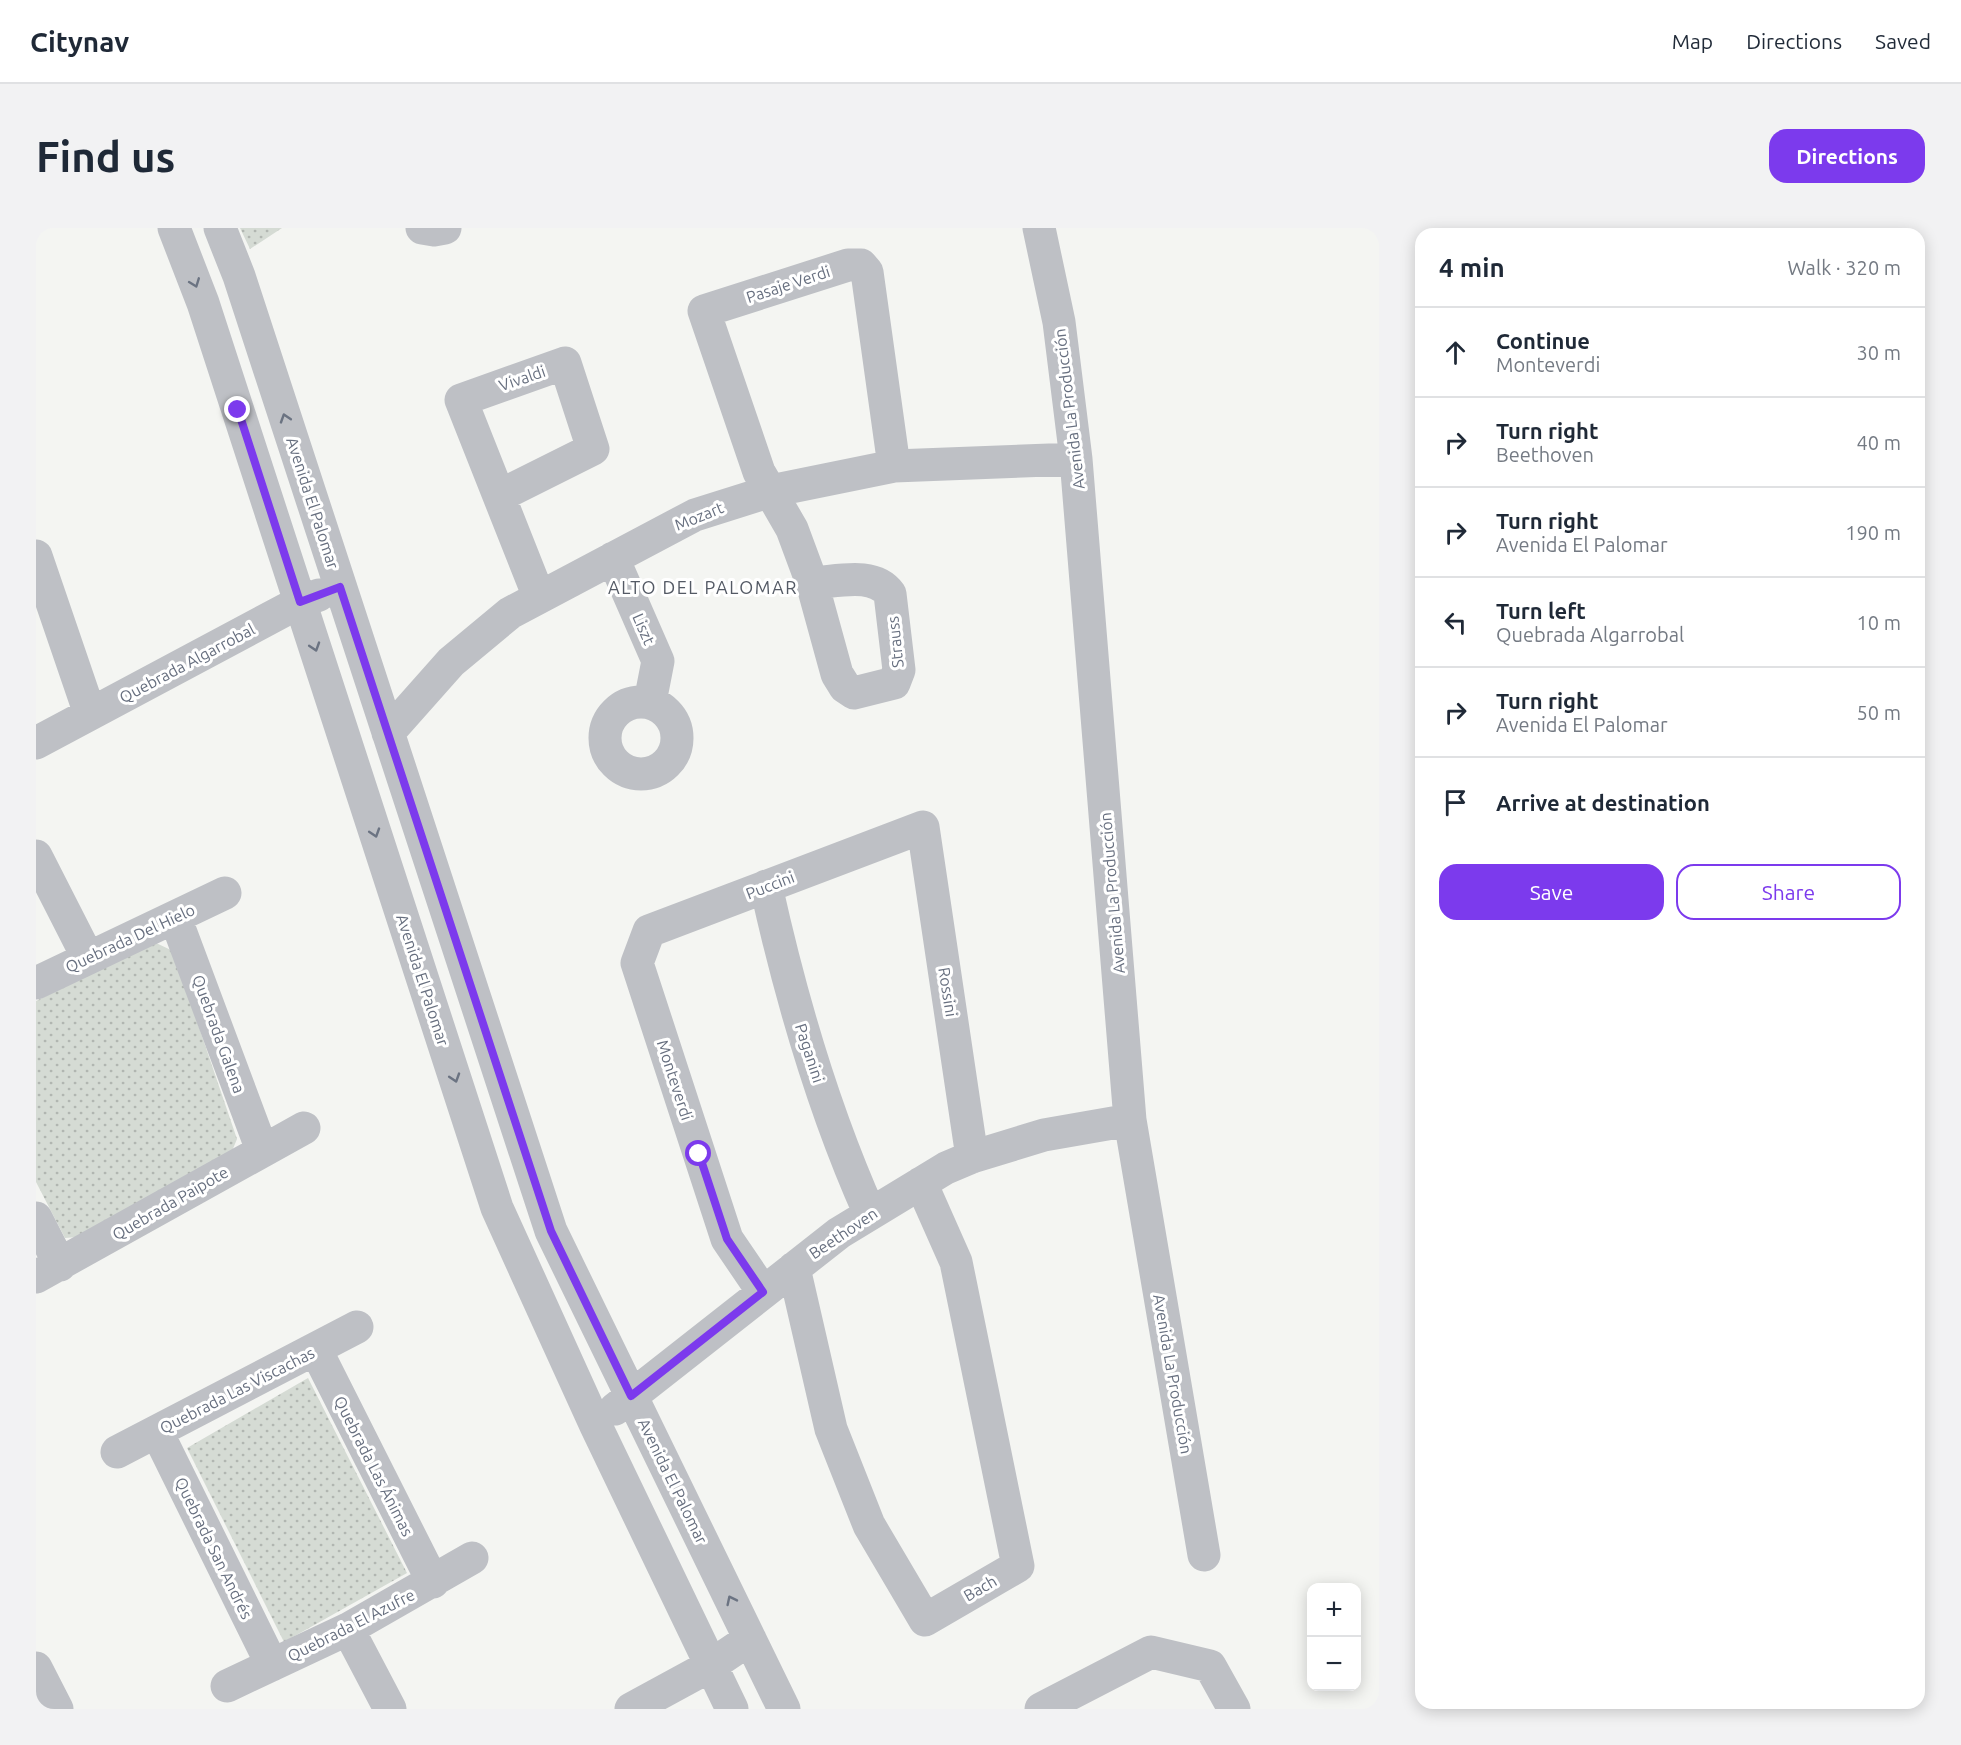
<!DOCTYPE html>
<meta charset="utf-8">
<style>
:root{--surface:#fff;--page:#f2f2f3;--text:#1f2937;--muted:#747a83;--line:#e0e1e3;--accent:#7c3aed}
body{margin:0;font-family:Ubuntu,sans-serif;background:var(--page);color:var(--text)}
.controls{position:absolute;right:18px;bottom:18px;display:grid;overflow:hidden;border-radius:12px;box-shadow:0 3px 15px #0003}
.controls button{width:54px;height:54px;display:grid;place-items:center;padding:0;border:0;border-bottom:2px solid var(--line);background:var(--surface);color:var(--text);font:30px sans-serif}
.stop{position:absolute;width:18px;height:18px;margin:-14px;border:4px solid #7c3aed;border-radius:50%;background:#fff}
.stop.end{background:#7c3aed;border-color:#fff;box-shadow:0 2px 6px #0008}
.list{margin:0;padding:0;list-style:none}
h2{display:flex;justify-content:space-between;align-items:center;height:78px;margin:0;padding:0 24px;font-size:26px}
h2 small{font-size:20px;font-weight:400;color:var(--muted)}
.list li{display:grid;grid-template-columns:39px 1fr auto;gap:18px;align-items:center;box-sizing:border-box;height:90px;padding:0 24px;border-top:2px solid var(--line)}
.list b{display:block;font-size:22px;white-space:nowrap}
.list p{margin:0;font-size:20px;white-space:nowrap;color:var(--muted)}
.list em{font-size:20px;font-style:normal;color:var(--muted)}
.actions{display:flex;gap:12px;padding:18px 24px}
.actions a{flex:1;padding:14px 0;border:2px solid var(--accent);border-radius:18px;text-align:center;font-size:21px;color:var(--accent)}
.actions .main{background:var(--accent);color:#fff}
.icon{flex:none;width:33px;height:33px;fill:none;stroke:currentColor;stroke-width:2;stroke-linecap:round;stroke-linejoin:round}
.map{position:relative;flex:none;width:1343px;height:1481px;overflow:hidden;border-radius:18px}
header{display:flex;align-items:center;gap:36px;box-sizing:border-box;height:84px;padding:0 30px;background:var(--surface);border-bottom:2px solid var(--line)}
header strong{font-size:28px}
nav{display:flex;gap:33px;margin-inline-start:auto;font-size:21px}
.intro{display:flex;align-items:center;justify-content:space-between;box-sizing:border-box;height:144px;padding:0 36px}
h1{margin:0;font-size:42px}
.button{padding:15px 27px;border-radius:18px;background:var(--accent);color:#fff;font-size:21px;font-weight:700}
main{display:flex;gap:36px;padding:0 36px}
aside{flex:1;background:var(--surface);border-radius:18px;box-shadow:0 3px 15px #0003}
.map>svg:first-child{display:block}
</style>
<header>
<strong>Citynav</strong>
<nav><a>Map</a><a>Directions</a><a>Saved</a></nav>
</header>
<div class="intro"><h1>Find us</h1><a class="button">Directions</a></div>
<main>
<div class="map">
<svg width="1343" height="1481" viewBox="0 0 1343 1481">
<defs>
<pattern id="park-dots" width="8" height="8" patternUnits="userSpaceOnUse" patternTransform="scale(1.5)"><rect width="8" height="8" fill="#d5dbd4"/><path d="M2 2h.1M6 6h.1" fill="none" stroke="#b1b6b1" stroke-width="1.8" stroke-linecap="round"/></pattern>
</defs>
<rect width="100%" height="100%" fill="#f4f5f2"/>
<path fill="url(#park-dots)" d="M204 0H246L214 21Z
M118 714 137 723 201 911 194 928 54 1008 29 1010 0 954V773Z
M272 1150 371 1345 248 1414 151 1220Z"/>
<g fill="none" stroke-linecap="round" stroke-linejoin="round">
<path stroke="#bec0c5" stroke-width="33" d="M138 0 167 75 461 980 560 1198 696 1481
M184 0 203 48 515 1003 748 1481
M386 0 398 2 409 0
M1003 0 1023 94 1040 231 1094 892 1168 1327
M463 268 557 221 529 135 425 172 503 369
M0 328 54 486
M577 330 622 433 614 474
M776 355C800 354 838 343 854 366L863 442 858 455 818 465 809 459 801 446 776 355 756 301 723 244 668 83 812 37H825L831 44 858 238
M569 510a36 36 0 1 1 72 0a36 36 0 1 1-72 0Z
M352 505 415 434 474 385 659 287 735 263 858 238 1040 231
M0 515 264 374 283 367
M0 628 52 730
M730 658C755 771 787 881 834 986
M139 689 226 922
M0 755 189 665
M0 990 24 1037
M758 1040 795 1201 833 1297 889 1392 982 1338 920 1034 885 955
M0 1049 268 900
M727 1064 691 1011 601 735 613 703 887 599 936 929
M280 1122 397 1354
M579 1181 803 1005 910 940 936 929 1008 907 1094 892
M121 1204 236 1437
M81 1224 321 1099
M312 1401 354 1481
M0 1440 21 1481
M191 1458 312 1401 436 1330
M595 1481 674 1438 714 1411
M1005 1481 1115 1424 1174 1438 1198 1481"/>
</g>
<defs><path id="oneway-chevron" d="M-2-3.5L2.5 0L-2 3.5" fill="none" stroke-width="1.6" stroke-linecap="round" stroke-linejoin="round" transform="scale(1.5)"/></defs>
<g stroke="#6b7382">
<use href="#oneway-chevron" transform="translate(159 55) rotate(69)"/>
<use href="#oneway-chevron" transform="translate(249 190) rotate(-108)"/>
<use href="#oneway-chevron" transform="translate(279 419) rotate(72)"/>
<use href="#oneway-chevron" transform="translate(339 605) rotate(72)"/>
<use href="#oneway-chevron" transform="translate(419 850) rotate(72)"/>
<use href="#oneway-chevron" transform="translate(695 1372) rotate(-116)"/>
</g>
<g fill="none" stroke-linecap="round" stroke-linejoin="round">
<path stroke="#7c3aed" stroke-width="8" d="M202 182 264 374 304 359 515 1003 595 1168 727 1064 691 1011 663 926"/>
</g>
<g text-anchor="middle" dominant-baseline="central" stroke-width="6" stroke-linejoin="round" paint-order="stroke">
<g font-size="16" fill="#676f7f" stroke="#fff">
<text transform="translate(752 56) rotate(-18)">Pasaje Verdi</text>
<text transform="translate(486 150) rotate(-19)">Vivaldi</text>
<text transform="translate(1033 181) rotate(-97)">Avenida La Producción</text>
<text transform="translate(277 275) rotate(72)">Avenida El Palomar</text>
<text transform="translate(663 288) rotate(-22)">Mozart</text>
<text transform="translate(608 401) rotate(66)">Liszt</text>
<text transform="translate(859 414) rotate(-96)">Strauss</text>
<text transform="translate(151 435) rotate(-28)">Quebrada Algarrobal</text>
<text transform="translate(734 657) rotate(-21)">Puccini</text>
<text transform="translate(1076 665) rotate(-95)">Avenida La Producción</text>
<text transform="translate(94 710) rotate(-25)">Quebrada Del Hielo</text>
<text transform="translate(387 752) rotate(72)">Avenida El Palomar</text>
<text transform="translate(912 764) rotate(81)">Rossini</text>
<text transform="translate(183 806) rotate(70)">Quebrada Galena</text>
<text transform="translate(774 825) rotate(72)">Paganini</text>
<text transform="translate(639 852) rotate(72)">Monteverdi</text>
<text transform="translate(134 975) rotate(-30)">Quebrada Paipote</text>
<text transform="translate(807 1005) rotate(-34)">Beethoven</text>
<text transform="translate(1137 1146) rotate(80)">Avenida La Producción</text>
<text transform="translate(201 1162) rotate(-27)">Quebrada Las Viscachas</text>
<text transform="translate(338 1238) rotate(63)">Quebrada Las Ánimas</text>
<text transform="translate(637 1253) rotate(64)">Avenida El Palomar</text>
<text transform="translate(178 1320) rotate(64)">Quebrada San Andrés</text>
<text transform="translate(944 1360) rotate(-30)">Bach</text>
<text transform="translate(315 1397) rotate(-27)">Quebrada El Azufre</text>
</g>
<g font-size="18" letter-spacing="1.5" fill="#545a65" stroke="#fff">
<text x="667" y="359">ALTO DEL PALOMAR</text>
</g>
</g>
</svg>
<div class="controls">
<button>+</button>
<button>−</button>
</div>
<div class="stop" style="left:663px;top:926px"></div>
<div class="stop end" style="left:202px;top:182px"></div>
</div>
<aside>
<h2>4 min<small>Walk · 320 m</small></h2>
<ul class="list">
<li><svg class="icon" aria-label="ahead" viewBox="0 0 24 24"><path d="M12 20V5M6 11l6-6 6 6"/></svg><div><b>Continue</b><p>Monteverdi</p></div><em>30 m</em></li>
<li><svg class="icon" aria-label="right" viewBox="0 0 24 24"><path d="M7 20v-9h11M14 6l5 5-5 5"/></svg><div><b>Turn right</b><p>Beethoven</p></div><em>40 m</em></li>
<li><svg class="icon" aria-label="right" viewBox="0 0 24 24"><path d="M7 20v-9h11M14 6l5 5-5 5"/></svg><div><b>Turn right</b><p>Avenida El Palomar</p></div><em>190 m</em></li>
<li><svg class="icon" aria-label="left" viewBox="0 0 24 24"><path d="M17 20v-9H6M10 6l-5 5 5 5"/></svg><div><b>Turn left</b><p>Quebrada Algarrobal</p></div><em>10 m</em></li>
<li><svg class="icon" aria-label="right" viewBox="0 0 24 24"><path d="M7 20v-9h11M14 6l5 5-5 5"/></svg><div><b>Turn right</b><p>Avenida El Palomar</p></div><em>50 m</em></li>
<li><svg class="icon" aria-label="arrive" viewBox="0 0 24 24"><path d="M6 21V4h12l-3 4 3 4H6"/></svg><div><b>Arrive at destination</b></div></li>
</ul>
<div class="actions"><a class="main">Save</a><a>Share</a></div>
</aside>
</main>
